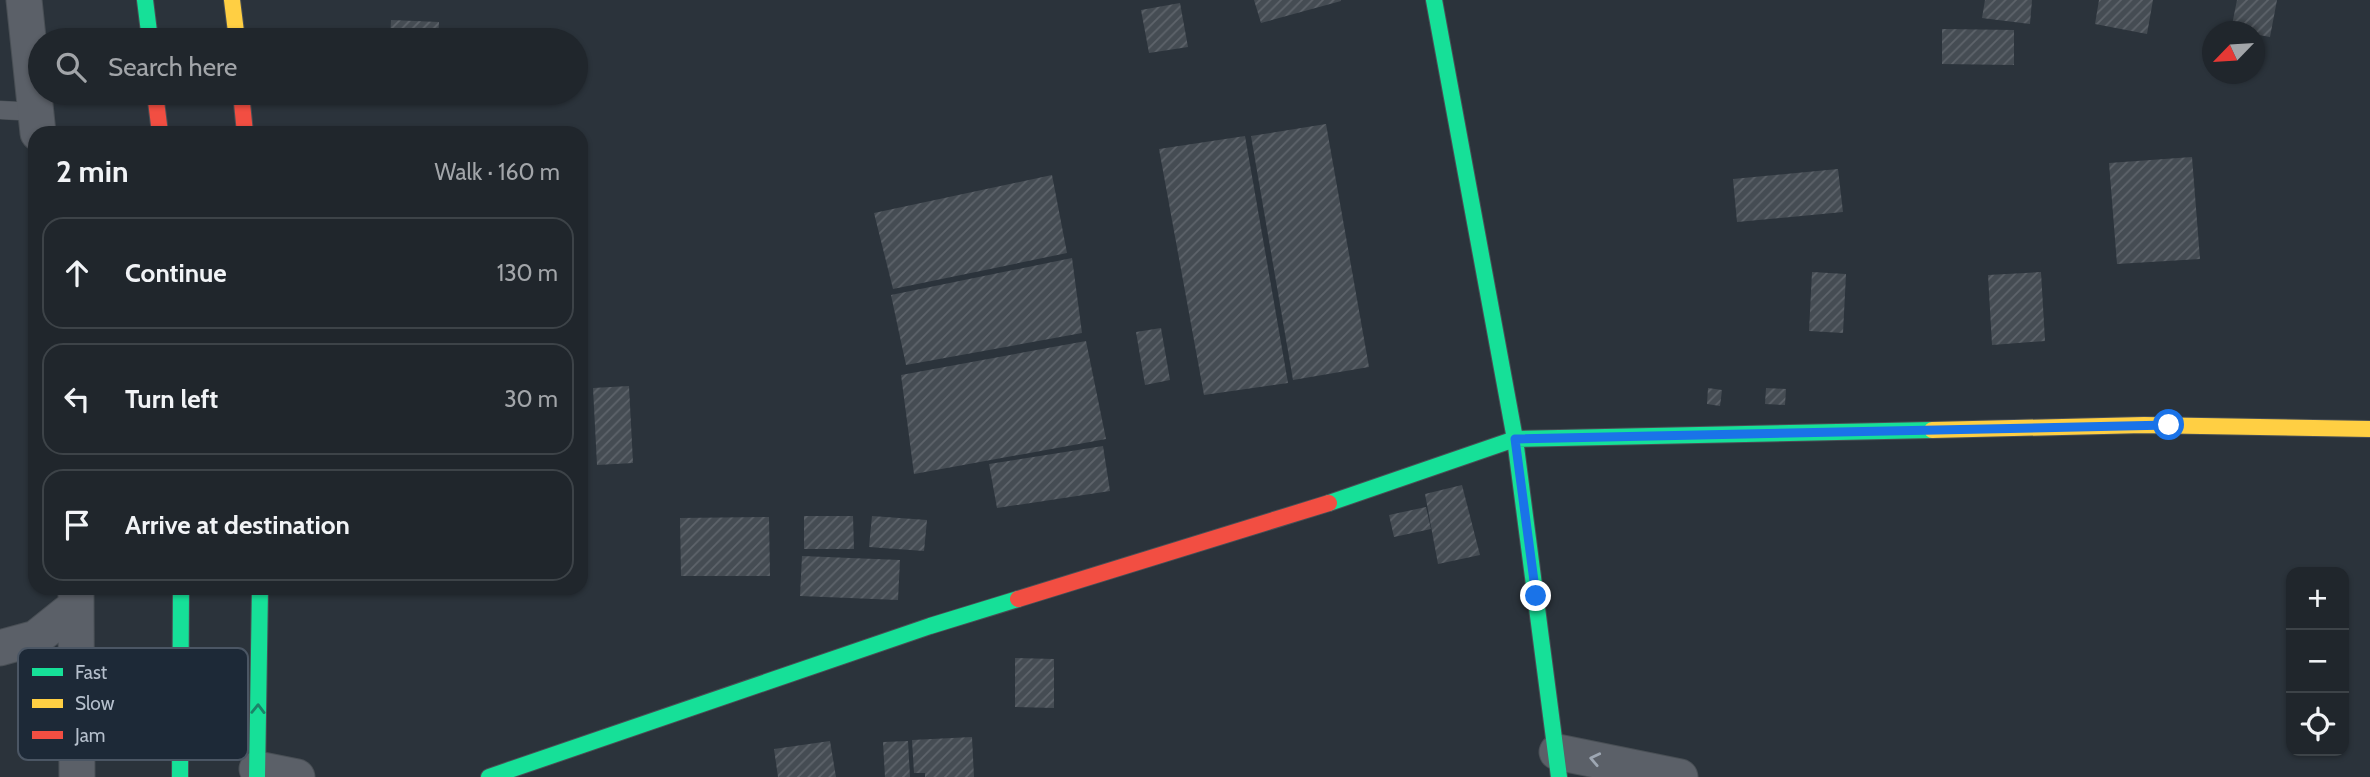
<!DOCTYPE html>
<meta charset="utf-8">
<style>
:root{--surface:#20262c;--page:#2d3238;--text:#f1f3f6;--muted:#a2a5a9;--line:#3d4348}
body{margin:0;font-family:Cabin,sans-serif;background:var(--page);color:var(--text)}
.controls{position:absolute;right:21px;bottom:21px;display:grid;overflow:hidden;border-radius:14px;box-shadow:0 2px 5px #0004}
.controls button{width:63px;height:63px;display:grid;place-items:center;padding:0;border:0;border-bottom:2px solid var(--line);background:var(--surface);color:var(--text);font:35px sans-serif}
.compass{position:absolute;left:2202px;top:21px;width:63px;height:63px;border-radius:50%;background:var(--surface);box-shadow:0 2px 5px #0004;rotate:245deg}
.stop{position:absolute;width:21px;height:21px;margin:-16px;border:5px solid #1a73e8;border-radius:50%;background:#fff}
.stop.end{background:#1a73e8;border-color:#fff;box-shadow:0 2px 7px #0008}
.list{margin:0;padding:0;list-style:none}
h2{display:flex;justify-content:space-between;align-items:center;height:91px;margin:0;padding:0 28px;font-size:30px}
h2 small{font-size:23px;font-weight:400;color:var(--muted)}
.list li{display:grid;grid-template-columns:46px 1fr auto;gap:21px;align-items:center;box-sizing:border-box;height:112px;margin:0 14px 14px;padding:0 14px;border:2px solid var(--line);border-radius:21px}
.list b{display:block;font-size:26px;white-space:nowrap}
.list em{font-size:23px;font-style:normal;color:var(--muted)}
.icon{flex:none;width:38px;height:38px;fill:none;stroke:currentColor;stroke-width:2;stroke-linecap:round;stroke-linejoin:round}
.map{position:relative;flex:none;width:2370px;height:777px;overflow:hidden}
.search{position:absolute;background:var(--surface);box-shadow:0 2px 5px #0004;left:28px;top:28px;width:560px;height:77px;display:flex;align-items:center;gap:18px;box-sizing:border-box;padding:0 24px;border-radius:38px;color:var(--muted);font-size:26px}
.panel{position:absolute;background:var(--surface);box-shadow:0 2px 5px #0004;left:28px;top:126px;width:560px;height:469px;border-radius:21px}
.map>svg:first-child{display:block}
</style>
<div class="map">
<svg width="2370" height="777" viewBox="0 0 2370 777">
<defs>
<pattern id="building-hatch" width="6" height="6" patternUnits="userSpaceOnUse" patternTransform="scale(1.75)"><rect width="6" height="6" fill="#454c53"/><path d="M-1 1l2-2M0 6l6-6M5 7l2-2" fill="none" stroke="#5e646b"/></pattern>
</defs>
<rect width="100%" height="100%" fill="#2b333b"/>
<path fill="url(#building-hatch)" d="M1254 0H1341V1L1261 23Z
M1985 0H2032L2030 24 1982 18Z
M2099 0H2153L2147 34 2095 24Z
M2237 0H2277L2270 37 2254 34V32L2231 30Z
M1180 3 1188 47 1149 53 1141 10Z
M391 20 439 22 438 40H390Z
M1942 29 2014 30V65L1942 64Z
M1326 124 1369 367 1293 380 1251 136Z
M1245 136 1288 383 1204 395 1159 149Z
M2192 157 2200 259 2117 264 2109 163Z
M1838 169 1843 212 1737 222 1733 179Z
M1052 175 1067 253 893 289 874 213Z
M1072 258 1082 333 906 365 891 295Z
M1812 272 1846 274 1843 333 1809 331Z
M2041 272 2045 341 1992 345 1988 275Z
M1161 328 1170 380 1145 385 1136 332Z
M1086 341 1106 439 914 474 901 375Z
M629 386 633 463 597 465 593 388Z
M1708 388 1722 390 1720 406 1707 404Z
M1766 388 1786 389 1785 405 1765 404Z
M1103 446 1110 491 997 508 989 464Z
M1462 485 1480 555 1438 564 1425 494Z
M1426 507 1431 529 1394 537 1389 515Z
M804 516H853L854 549H804Z
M872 516 927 520 924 551 869 547Z
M769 517 770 576H681L680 518Z
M802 556 900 560 898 600 800 596Z
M1015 658 1054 659V708L1015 707Z
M972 737 974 777H925V773H914L912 740Z
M830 741 836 777H778L774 749Z
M908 741 910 777H885L883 742Z"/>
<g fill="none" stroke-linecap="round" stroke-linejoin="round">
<defs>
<path id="lane" d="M0 110 36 112"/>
<path id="street" d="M24 0 38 133
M76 606 77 777
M0 648 36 638 76 606V591
M1557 752 1680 777
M257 769 297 777"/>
<path id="fast" d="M145 0 150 40
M1434 0 1515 439 1559 777
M1329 503 1515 439 1932 430
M180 777 181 588
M257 777 260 588
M489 777 930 626 1018 599"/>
<path id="slow" d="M232 0 237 40
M1932 430 2144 425 2370 429"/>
<path id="jam" d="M155 93 160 133
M241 93 245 133
M1018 599 1329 503"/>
</defs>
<use href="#lane" stroke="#494f55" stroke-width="19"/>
<use href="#street" stroke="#494f55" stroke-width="37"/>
<use href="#fast" stroke="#494f55" stroke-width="18"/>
<use href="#slow" stroke="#494f55" stroke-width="18"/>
<use href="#jam" stroke="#494f55" stroke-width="18"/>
<use href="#lane" stroke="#5b6068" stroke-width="18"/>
<use href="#street" stroke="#5b6068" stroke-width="35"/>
<use href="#fast" stroke="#16e098" stroke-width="16"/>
<use href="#slow" stroke="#ffcf43" stroke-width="16"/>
<use href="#jam" stroke="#f24e42" stroke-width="16"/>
</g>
<defs><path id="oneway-chevron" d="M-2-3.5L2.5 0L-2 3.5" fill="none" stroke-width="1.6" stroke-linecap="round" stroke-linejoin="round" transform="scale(1.75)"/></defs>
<use stroke="#1a8468" href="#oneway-chevron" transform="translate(258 709) rotate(-89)"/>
<use stroke="#9ea7b3" href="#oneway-chevron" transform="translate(1595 759) rotate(-168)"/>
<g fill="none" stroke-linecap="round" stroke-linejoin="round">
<path stroke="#1a73e8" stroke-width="9" d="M1536 596 1515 439 2169 425"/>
</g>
<rect x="18" y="648" width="230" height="112" rx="10" fill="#1d2937" stroke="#4b5664" stroke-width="2"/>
<rect x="32" y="668" width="31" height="8" fill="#16e098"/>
<rect x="32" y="699" width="31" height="9" fill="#ffcf43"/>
<rect x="32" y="731" width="31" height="8" fill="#f24e42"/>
<g font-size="19" fill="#b5bfcc">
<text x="75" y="679">Fast</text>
<text x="75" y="710">Slow</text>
<text x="75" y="742">Jam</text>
</g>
</svg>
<div class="controls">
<button>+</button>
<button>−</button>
<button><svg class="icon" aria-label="locate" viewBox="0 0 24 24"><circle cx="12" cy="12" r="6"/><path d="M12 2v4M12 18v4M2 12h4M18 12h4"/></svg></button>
</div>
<svg class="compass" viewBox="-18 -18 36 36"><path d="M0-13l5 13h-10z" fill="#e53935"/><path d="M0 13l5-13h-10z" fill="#a2a5a9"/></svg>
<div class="stop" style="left:2169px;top:425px"></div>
<div class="stop end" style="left:1536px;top:596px"></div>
<div class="search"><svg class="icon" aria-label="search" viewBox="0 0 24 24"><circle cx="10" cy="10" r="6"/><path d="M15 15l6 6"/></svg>Search here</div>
<section class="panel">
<h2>2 min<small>Walk · 160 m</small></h2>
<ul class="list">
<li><svg class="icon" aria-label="ahead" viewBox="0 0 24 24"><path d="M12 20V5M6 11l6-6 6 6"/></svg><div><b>Continue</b></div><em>130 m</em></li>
<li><svg class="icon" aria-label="left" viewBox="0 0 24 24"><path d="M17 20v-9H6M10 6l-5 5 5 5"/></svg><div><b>Turn left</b></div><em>30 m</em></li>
<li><svg class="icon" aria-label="arrive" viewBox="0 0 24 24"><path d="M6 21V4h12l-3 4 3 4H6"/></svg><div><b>Arrive at destination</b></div></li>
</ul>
</section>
</div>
